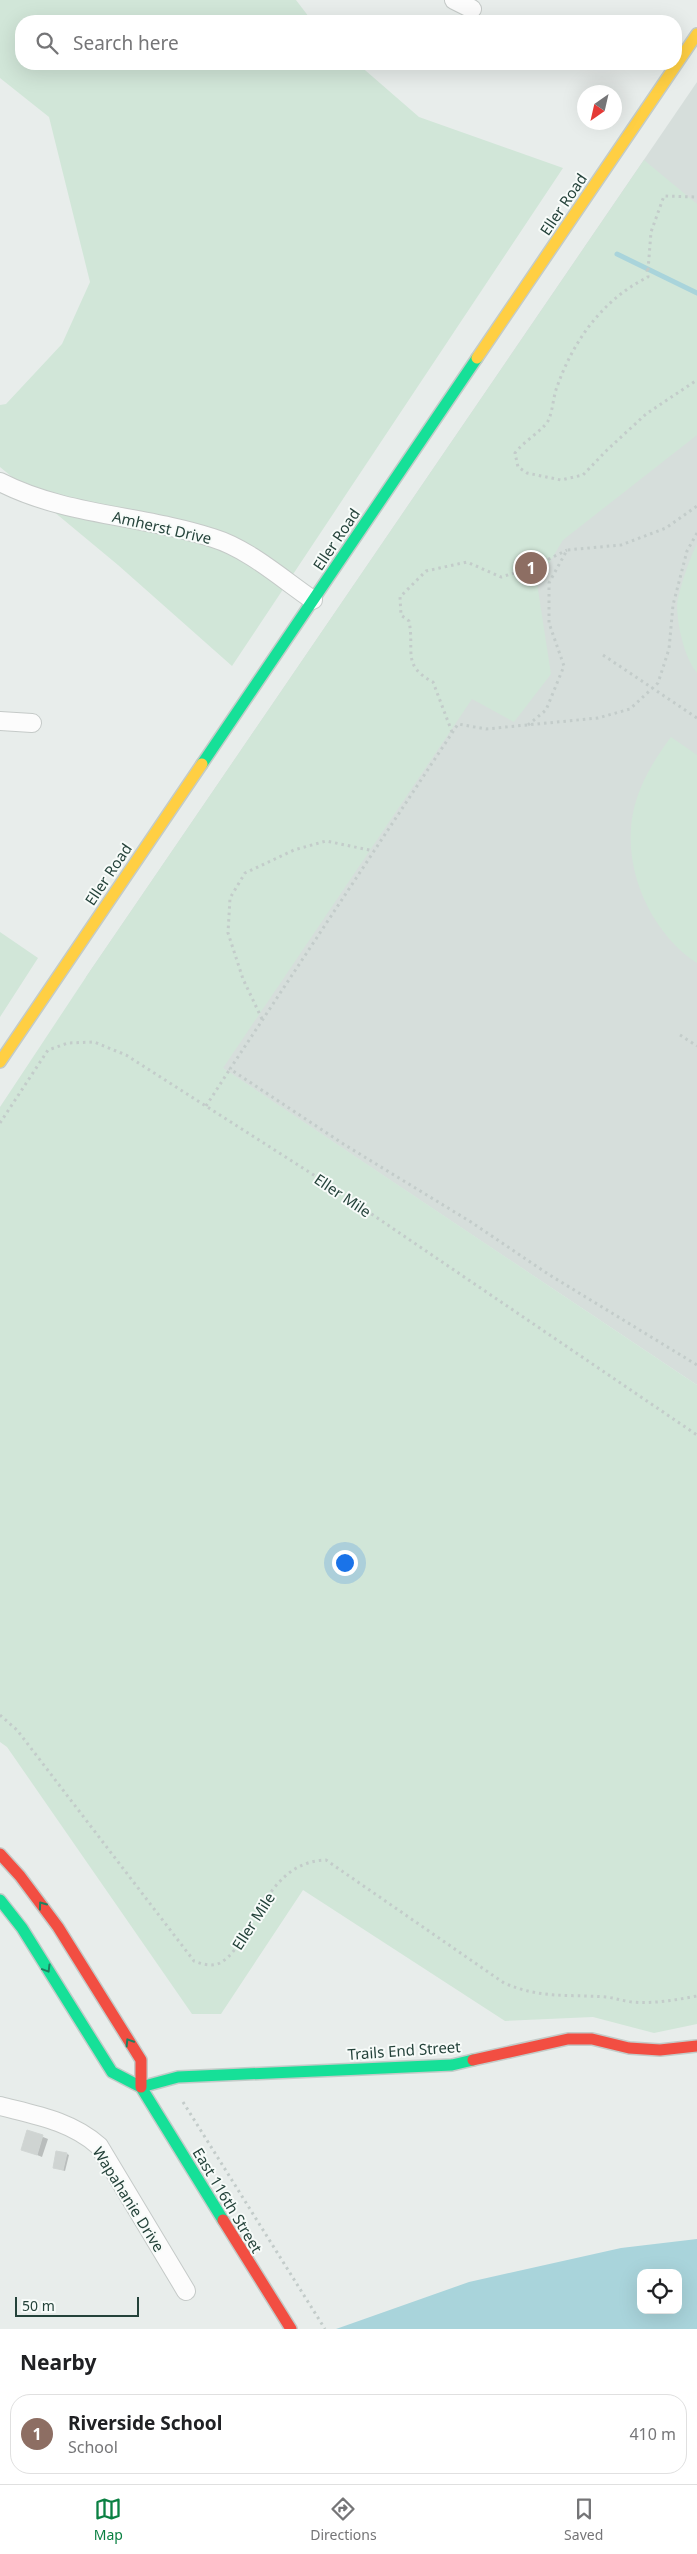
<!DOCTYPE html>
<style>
:root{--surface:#fff;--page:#f6f6f6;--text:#202124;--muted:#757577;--line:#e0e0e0;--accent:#0b8043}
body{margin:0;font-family:"Noto Sans",sans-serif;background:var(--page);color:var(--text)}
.controls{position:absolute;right:15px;bottom:15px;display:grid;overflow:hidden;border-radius:10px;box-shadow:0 5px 20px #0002}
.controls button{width:45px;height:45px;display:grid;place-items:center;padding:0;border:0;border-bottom:1px solid var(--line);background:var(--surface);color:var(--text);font:25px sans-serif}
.compass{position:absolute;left:577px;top:85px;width:45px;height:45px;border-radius:50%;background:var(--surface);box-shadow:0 5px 20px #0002;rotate:214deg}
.scale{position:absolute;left:15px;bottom:12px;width:124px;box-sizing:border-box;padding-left:5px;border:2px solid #24423a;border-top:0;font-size:14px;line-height:18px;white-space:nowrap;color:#24423a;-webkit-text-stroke:4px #f7fbf9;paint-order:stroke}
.you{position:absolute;left:344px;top:1562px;width:18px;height:18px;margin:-12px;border:4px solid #fff;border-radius:50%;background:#1a73e8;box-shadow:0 0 0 8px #1a73e833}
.badge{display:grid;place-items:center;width:32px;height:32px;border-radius:50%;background:var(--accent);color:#fff;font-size:16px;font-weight:700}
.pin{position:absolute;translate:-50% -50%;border:2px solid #fff;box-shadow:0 1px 5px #0006}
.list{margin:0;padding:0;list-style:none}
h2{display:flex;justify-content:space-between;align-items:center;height:65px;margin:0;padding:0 20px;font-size:21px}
h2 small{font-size:16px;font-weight:400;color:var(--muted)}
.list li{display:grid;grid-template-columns:32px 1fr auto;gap:15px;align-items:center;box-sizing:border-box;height:80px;margin:0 10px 10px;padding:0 10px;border:1px solid var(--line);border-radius:20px}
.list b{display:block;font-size:19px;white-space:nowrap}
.list p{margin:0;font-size:16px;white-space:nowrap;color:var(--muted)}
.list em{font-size:16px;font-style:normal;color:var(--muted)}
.icon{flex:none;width:28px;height:28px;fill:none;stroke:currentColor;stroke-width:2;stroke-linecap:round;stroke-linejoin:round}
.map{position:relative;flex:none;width:697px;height:2329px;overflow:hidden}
.search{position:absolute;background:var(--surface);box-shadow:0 5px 20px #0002;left:15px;right:15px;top:15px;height:55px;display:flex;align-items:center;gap:12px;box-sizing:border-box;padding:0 18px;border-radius:20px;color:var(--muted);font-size:19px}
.sheet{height:155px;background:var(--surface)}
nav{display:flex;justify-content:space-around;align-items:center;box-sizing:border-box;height:70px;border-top:1px solid var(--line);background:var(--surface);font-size:14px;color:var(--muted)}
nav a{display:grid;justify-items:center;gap:2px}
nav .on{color:var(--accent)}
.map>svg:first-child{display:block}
</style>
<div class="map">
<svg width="697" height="2329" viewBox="0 0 697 2329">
<rect width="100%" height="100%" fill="#e8edeb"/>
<path fill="#d6dedb" d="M697 82V1385L86 977Z"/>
<path fill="#d1e6d8" d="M0 0H296L312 21H21V64H358L419 117 563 168 232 666 118 565 0 467V405L6 404 62 344 90 282 49 117 0 78Z
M644 160 697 204V435L563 540 537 583 551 674 514 722 472 699 223 1068 697 1385V2024L654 2033 593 2017 505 2021 303 1890 221 2014H192L7 1747 0 1742V1107L86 977Z
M697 544V673C684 656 678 628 677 607 677 595 691 554 697 544Z
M671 737 697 755V963C650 932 622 868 633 813 639 784 654 760 671 737Z
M0 932 38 958 0 1017Z"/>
<path fill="#a9d4db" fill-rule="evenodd" d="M697 2239V2329H336L469 2282 621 2248ZM641 2273H678V2310H641Z"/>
<path fill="#0003" d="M28 2131 48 2139 42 2157 22 2149Z
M67 2154 69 2155 65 2171 56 2168Z"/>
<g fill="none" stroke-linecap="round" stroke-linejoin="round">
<path stroke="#a9d4db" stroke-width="5" d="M617 254 697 293"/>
</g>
<path fill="#cfd4d2" stroke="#d1d6d4" d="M27 2130 43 2135 37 2155 21 2150Z
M56 2151 67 2153 63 2170 53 2168Z"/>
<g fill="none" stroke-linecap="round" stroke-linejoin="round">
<defs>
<path id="street" d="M454 0 472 9
M0 482C66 516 143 515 213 538 249 549 282 579 313 600
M0 721 32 723
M0 2106C35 2115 71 2121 99 2146L186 2291"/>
<path id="fast" d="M202 764 477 358
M0 1900 22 1928 112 2072 141 2087 223 2220
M141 2087 178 2077 452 2065 473 2060"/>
<path id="slow" d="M477 358 697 34
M0 1062 202 764"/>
<path id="jam" d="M0 1854 20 1876 58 1927 141 2060V2087
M473 2060 568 2039H592L629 2048 660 2050 697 2046
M223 2220 291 2329"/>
</defs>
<use href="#street" stroke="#c5cac8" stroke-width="20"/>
<use href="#fast" stroke="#c3cbc8" stroke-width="14"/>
<use href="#slow" stroke="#c3cbc8" stroke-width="14"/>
<use href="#jam" stroke="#c3cbc8" stroke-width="14"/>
<path stroke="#c3ccca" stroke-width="3" stroke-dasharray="2.5 4" stroke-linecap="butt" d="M647 269 648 277C603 299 573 341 557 387 553 397 553 411 548 421 543 430 523 442 515 453L518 467 527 473 561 480 583 475 606 451 646 414 697 380
M648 270 651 232 664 196 697 197
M697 533 687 551 673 605 669 649 658 683 630 709 598 718 486 729 458 724 230 1069 345 1145 471 1222 548 1274 697 1365
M603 655 697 718
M528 725 546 710 564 666 549 623V583L567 550 621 545 666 528 697 506
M452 732 433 682C401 665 415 651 409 621L401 615 400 597 426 571 467 562 501 577 531 568 567 550
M262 1019 243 979 228 933 230 898 245 873 294 850 326 841 374 851
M680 1035 697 1046
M206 1106 230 1069
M0 1123 48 1050 68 1043 94 1042 126 1055 320 1179 697 1435
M0 1715 17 1730 194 1961C202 1964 212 1967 220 1963 231 1957 239 1944 245 1934 265 1901 282 1861 326 1860L504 1983C541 1999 567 1994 606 1997 615 1998 623 2001 632 2002 654 2004 675 2000 697 1996
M183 2102 325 2329"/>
<use href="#street" stroke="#fcfcfc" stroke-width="18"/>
<use href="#fast" stroke="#16e098" stroke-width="11"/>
<use href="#slow" stroke="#ffcf43" stroke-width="11"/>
<use href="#jam" stroke="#f24e42" stroke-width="11"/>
</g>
<defs><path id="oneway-chevron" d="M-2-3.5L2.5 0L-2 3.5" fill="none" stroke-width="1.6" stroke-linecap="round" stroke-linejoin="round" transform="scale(1.25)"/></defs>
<g stroke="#1e8160">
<use href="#oneway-chevron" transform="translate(42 1905) rotate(-126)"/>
<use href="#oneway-chevron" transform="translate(47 1969) rotate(59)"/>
<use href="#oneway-chevron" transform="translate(129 2042) rotate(-122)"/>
</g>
<g text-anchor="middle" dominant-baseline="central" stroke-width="4" stroke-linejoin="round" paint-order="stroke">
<g font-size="15" fill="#24423a" stroke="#f7fbf9">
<text transform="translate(563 204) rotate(-56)">Eller Road</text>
<text transform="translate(162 527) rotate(13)">Amherst Drive</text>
<text transform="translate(336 539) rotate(-56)">Eller Road</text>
<text transform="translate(108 874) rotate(-56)">Eller Road</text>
<text transform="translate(343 1195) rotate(34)">Eller Mile</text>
<text transform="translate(253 1921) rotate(-57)">Eller Mile</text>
<text transform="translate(404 2050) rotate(-4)">Trails End Street</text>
<text transform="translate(129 2199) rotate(58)">Wapahanie Drive</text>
<text transform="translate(228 2200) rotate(59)">East 116th Street</text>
</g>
</g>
</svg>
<div class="controls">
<button><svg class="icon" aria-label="locate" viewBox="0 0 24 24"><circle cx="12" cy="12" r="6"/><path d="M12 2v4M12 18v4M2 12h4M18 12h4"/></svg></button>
</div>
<svg class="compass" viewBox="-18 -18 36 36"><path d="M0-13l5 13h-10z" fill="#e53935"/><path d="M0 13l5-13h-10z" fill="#757577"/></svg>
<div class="scale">50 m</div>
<div class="you"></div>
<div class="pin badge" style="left:531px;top:568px;background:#8d6e63">1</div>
<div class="search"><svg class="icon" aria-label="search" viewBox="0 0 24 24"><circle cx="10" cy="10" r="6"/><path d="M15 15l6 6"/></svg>Search here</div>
</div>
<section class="sheet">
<h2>Nearby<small></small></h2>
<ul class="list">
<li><span class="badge" style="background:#8d6e63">1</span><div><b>Riverside School</b><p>School</p></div><em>410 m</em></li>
</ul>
</section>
<nav>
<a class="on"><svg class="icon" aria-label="map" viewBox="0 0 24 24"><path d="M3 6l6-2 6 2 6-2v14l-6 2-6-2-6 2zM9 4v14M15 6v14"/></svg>Map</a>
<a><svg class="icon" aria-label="directions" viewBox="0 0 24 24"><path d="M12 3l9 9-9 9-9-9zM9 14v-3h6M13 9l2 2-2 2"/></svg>Directions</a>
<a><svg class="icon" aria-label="saved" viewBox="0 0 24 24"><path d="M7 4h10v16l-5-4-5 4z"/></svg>Saved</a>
</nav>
